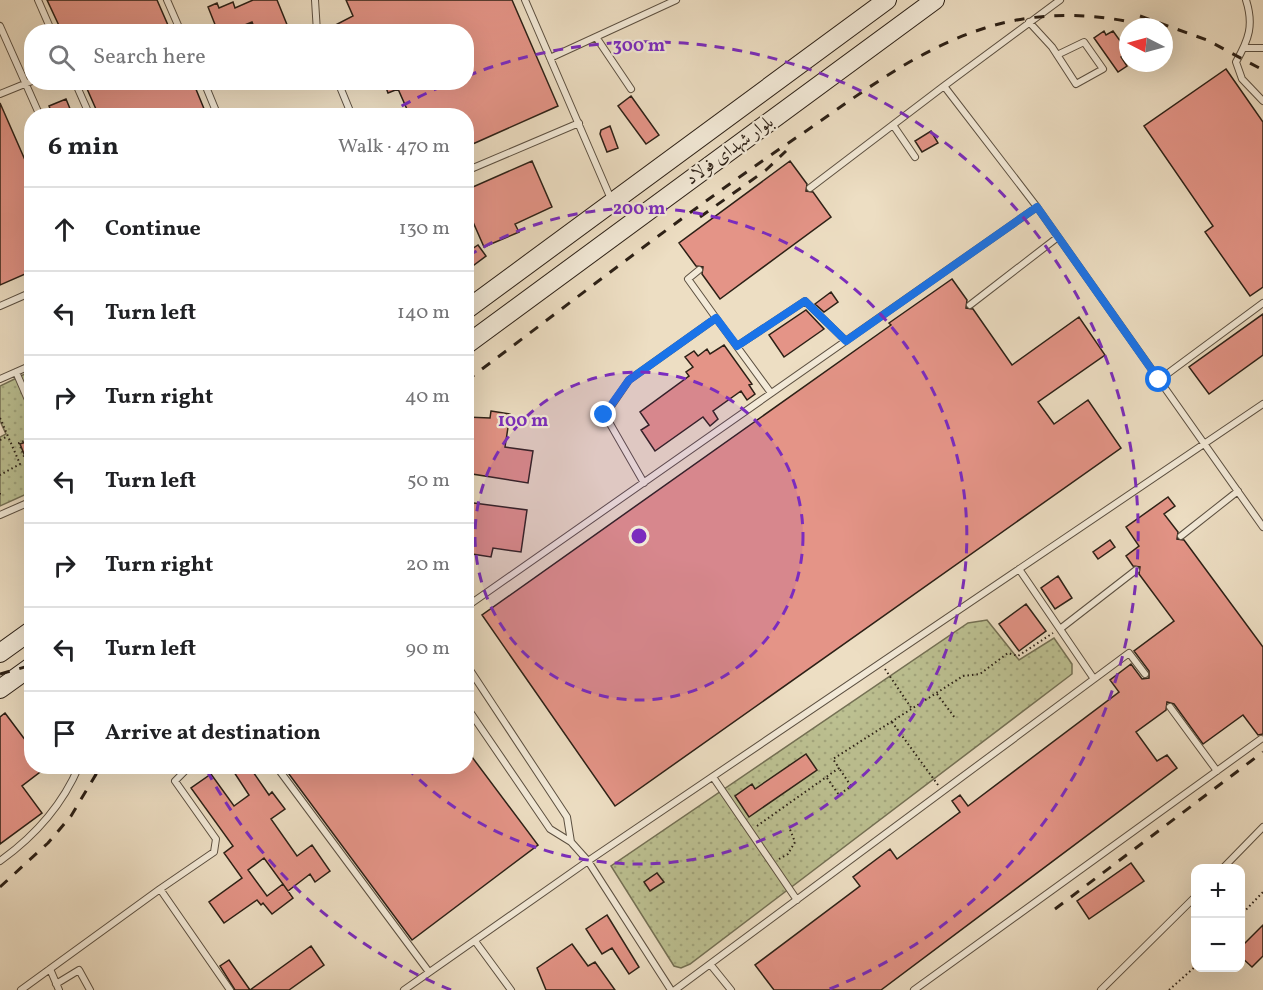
<!DOCTYPE html>
<meta charset="utf-8">
<style>
:root{--surface:#fff;--page:#f6f6f6;--text:#202124;--muted:#757577;--line:#e0e0e0}
body{margin:0;font-family:Vollkorn,Amiri,serif;background:var(--page);color:var(--text)}
.controls{position:absolute;right:18px;bottom:18px;display:grid;overflow:hidden;border-radius:12px;box-shadow:0 6px 24px #0002}
.controls button{width:54px;height:54px;display:grid;place-items:center;padding:0;border:0;border-bottom:2px solid var(--line);background:var(--surface);color:var(--text);font:30px sans-serif}
.compass{position:absolute;left:1119px;top:18px;width:54px;height:54px;border-radius:50%;background:var(--surface);box-shadow:0 6px 24px #0002;rotate:276deg}
.stop{position:absolute;width:18px;height:18px;margin:-14px;border:4px solid #1a73e8;border-radius:50%;background:#fff}
.stop.end{background:#1a73e8;border-color:#fff;box-shadow:0 2px 6px #0008}
.list{margin:0;padding:0;list-style:none}
h2{display:flex;justify-content:space-between;align-items:center;height:78px;margin:0;padding:0 24px;font-size:26px}
h2 small{font-size:20px;font-weight:400;color:var(--muted)}
.list li{display:grid;grid-template-columns:39px 1fr auto;gap:18px;align-items:center;box-sizing:border-box;height:84px;padding:0 24px;border-top:2px solid var(--line)}
.list b{display:block;font-size:22px;white-space:nowrap}
.list em{font-size:20px;font-style:normal;color:var(--muted)}
.icon{flex:none;width:33px;height:33px;fill:none;stroke:currentColor;stroke-width:2;stroke-linecap:round;stroke-linejoin:round}
.map{position:relative;flex:none;width:1263px;height:990px;overflow:hidden}
.search{position:absolute;background:var(--surface);box-shadow:0 6px 24px #0002;left:24px;top:24px;width:450px;height:66px;display:flex;align-items:center;gap:15px;box-sizing:border-box;padding:0 21px;border-radius:24px;color:var(--muted);font-size:22px}
.panel{position:absolute;background:var(--surface);box-shadow:0 6px 24px #0002;left:24px;top:108px;width:450px;height:666px;border-radius:24px}
.map>svg:first-child{display:block}
</style>
<div class="map">
<svg width="1263" height="990" viewBox="0 0 1263 990">
<defs>
<pattern id="grass-dots" width="8" height="8" patternUnits="userSpaceOnUse" patternTransform="scale(1.5)"><rect width="8" height="8" fill="#bcc091"/><path d="M2 2h.1M6 6h.1" fill="none" stroke="#a2a57c" stroke-width="1.8" stroke-linecap="round"/></pattern>
</defs>
<rect width="100%" height="100%" fill="#eddec3"/>
<filter id="stains"><feTurbulence type="fractalNoise" baseFrequency=".00333" numOctaves="4"/><feColorMatrix values="0 0 0 0 .2 0 0 0 0 .09 0 0 0 0 .02 0 0 0 .5 -.17"/></filter>
<radialGradient id="worn" r=".72"><stop offset=".6" stop-color="#630" stop-opacity="0"/><stop offset="1" stop-color="#630" stop-opacity=".3"/></radialGradient>
<path fill="url(#grass-dots)" stroke="#747054" stroke-width="1.5" d="M31 371V492L0 506V437L6 434 0 421V386Z
M987 620 1019 660 1054 638 1072 664V674L690 964 681 968 674 966 611 866 968 623Z"/>
<path fill="#e49487" stroke="#2c2016" stroke-width="1.5" d="M47 0H157L171 32H62Z
M253 0H277L290 32H256L252 22 235 29 236 32H218L208 7 217 3 219 8 233 2 235 8Z
M346 0H512L558 106 466 147V116H410L398 89 388 93 384 82H466V32H322L353 16Z
M1104 31 1106 35 1113 31 1123 45 1128 41V52L1121 57 1127 66 1118 72 1094 38Z
M1226 69 1263 122V287L1250 296 1205 232 1213 226 1144 126Z
M84 82H193L207 116H116L115 113 99 116Z
M631 96 659 135 646 144 618 106Z
M66 99 73 116H53L49 106Z
M0 103 32 176V271L0 285Z
M610 126 618 148 607 152 600 134 601 130Z
M931 131 938 143 922 152 915 141Z
M532 161 552 207 515 224 519 232 484 247 466 206V190Z
M790 161 807 184 806 191 813 192 831 217 720 299 702 274 703 267 696 266 679 243Z
M478 245 486 256 466 271V253Z
M952 279 967 300 966 308 973 309 1012 365 1079 317 1105 355 1038 402 1054 424 1088 400 1121 448 615 806 482 615 891 325 889 323Z
M831 292 838 302 824 312 815 304Z
M806 310 824 329 784 357 769 335Z
M1263 314V355L1209 394 1189 367Z
M724 345 752 384 749 385 755 394 747 400 741 391 713 411 718 419 710 426 703 417 655 451 641 430 649 425 640 412 689 376 686 372 693 367 685 357 694 351 698 356 707 349 710 354Z
M491 411 510 414 505 447 533 451 528 483 466 473V417L490 418Z
M32 440V471H31L20 444Z
M1168 497 1175 506 1164 514 1178 532 1177 539 1184 540 1263 647V734L1258 735 1243 715 1203 744 1174 704 1167 702 1166 710 1136 732 1157 761 1167 755 1177 768 881 990H774L755 965 860 886 853 877 890 849 897 859 960 812 952 801 960 795 968 806 1119 692 1110 680 1131 664 1142 679 1149 678V671L1134 651 1174 621 1139 574 1140 567 1133 566 1126 556 1139 546 1126 527Z
M466 502 527 510 521 552 493 548 491 557 466 553Z
M1110 540 1115 547 1098 559 1093 552Z
M1058 576 1072 598 1055 609 1041 588Z
M1026 604 1046 631 1019 651 999 624Z
M5 713 32 749V766H48L22 786 42 813 0 844V717Z
M466 749 538 845 412 940 283 766H466Z
M806 754 817 770 749 817 735 796 752 784 755 789Z
M230 766H249L269 795 272 792 285 809 271 819 297 856 312 845 330 871 315 882 310 874 288 891 264 858 248 870 267 896 283 884 293 898 272 914 263 903 261 905 257 900 224 923 209 902 242 878 224 853 233 846 191 788 211 774 234 806 249 795Z
M1131 863 1144 881 1089 919 1077 901Z
M657 873 664 882 650 891 644 882Z
M607 915 639 967 629 974 612 948 602 954 586 929Z
M1263 925V956L1252 967 1240 956V948Z
M572 944 588 966 595 962 615 990H546L537 968Z
M311 946 324 965 289 990H235L220 966 229 960 250 990Z"/>
<g fill="none" stroke-linecap="round" stroke-linejoin="round">
<defs>
<path id="lane" d="M38 0 52 32
M167 0 181 32
M315 0 317 32
M525 0 611 199
M1246 0C1254 25 1249 39 1236 62L1242 79 1263 101
M1029 22 1052 47 1076 84 1103 69 1084 42 1057 55
M0 26 40 116
M596 37 631 89
M1244 48H1263
M550 58 676 0
M75 82 90 116
M204 82 218 116
M338 82 352 116
M0 94 32 81
M893 125 915 157
M466 171 579 123
M810 188 944 86
M1037 207 944 86 1060 0
M466 238 469 244
M699 270 688 279 716 318
M970 305 1058 237
M0 306 32 292
M737 346 805 301 846 341
M16 372 32 409
M0 379 32 365
M1159 380 1263 303
M644 483 605 415 629 380 716 318 771 393
M0 515 32 501
M1181 536 1238 491
M1019 569 1094 679
M466 607 1037 207 1263 527
M1060 629 1136 570
M466 664 567 817 571 842 550 829 466 706
M1170 707 1217 771
M276 766 429 972
M713 777 797 900
M571 842 588 861 1263 404
M0 861C35 836 62 806 79 766
M1223 868 1263 827
M160 889 214 852 216 839 175 781 190 766
M475 941 511 990
M710 964 731 990
M50 969 59 990
M56 984 79 970 90 990
M21 990 160 889 230 990
M404 990 588 861 671 990
M675 990 1129 653 1145 674
M914 990 1261 739
M1101 990 1196 896"/>
<path id="secondary" d="M466 310 887 0
M466 345 935 0
M0 653 32 630
M0 689 32 666"/>
</defs>
<use href="#lane" stroke="#5c5041" stroke-width="8"/>
<use href="#secondary" stroke="#2c2016" stroke-width="20"/>
<path stroke="#2c2016" stroke-width="2" stroke-dasharray="1.5 3" stroke-linecap="butt" d="M0 418 20 464 0 475
M32 438 19 443 26 462 32 460
M0 440 8 436
M0 493V496
M885 669 912 709
M937 694 955 718
M892 722 938 785
M827 778 839 795 851 786 839 768
M757 826 839 768 833 759 963 676 980 674 1008 653 1018 656 1053 633
M779 859 788 854 795 842 789 827
M1240 916 1263 892
M1169 990 1196 966"/>
<use href="#lane" stroke="#f3ead8" stroke-width="6"/>
<use href="#secondary" stroke="#f3ead8" stroke-width="18"/>
<path stroke="#2c2016" stroke-width="3" stroke-dasharray="10 10" stroke-linecap="butt" d="M1140 16 1207 40 1263 70
M700 217 766 170 786 151
M466 381C580 296 691 208 809 129 865 90 919 49 985 28 1037 11 1098 12 1150 27
M0 674 32 665
M0 887 48 843 71 816 101 766
M1055 909 1263 752"/>
</g>
<g fill="none" stroke-linecap="round" stroke-linejoin="round">
<path stroke="#1a73e8" stroke-width="8" d="M604 415 629 380 716 318 737 346 805 301 846 341 1037 207 1159 380"/>
</g>
<circle cx="639" cy="536" r="164" fill="#7b2cbf" fill-opacity=".12"/>
<g fill="none" stroke="#7b2cbf" stroke-width="3" stroke-dasharray="10 8">
<circle cx="639" cy="536" r="164"/>
<path d="M468 256A328 328 0 1 1 407 768"/>
<path d="M451 990A491 491 0 0 1 205 767M386 115A491 491 0 0 1 447 84M467 76A491 491 0 0 1 827 990"/>
</g>
<g text-anchor="middle" dominant-baseline="central" stroke-width="4.5" stroke-linejoin="round" paint-order="stroke">
<g font-size="18" fill="#2c2016" stroke="#f3ead8">
<text transform="translate(730 151) rotate(-36)">بلوار شهدای فولاد</text>
</g>
</g>
<circle cx="639" cy="536" r="9" fill="#7b2cbf" stroke="#f3ead8" stroke-width="3"/>
<g font-size="18" text-anchor="middle" font-weight="bold" fill="#7b2cbf" stroke="#f3ead8" stroke-width="4.5" stroke-linejoin="round" paint-order="stroke">
<text x="639" y="51">300 m</text>
<text x="639" y="214">200 m</text>
<text x="523" y="426">100 m</text>
</g>
<rect width="100%" height="100%" filter="url(#stains)"/>
<rect width="100%" height="100%" fill="url(#worn)"/>
</svg>
<div class="controls">
<button>+</button>
<button>−</button>
</div>
<svg class="compass" viewBox="-18 -18 36 36"><path d="M0-13l5 13h-10z" fill="#e53935"/><path d="M0 13l5-13h-10z" fill="#757577"/></svg>
<div class="stop" style="left:1159px;top:380px"></div>
<div class="stop end" style="left:604px;top:415px"></div>
<div class="search"><svg class="icon" aria-label="search" viewBox="0 0 24 24"><circle cx="10" cy="10" r="6"/><path d="M15 15l6 6"/></svg>Search here</div>
<section class="panel">
<h2>6 min<small>Walk · 470 m</small></h2>
<ul class="list">
<li><svg class="icon" aria-label="ahead" viewBox="0 0 24 24"><path d="M12 20V5M6 11l6-6 6 6"/></svg><div><b>Continue</b></div><em>130 m</em></li>
<li><svg class="icon" aria-label="left" viewBox="0 0 24 24"><path d="M17 20v-9H6M10 6l-5 5 5 5"/></svg><div><b>Turn left</b></div><em>140 m</em></li>
<li><svg class="icon" aria-label="right" viewBox="0 0 24 24"><path d="M7 20v-9h11M14 6l5 5-5 5"/></svg><div><b>Turn right</b></div><em>40 m</em></li>
<li><svg class="icon" aria-label="left" viewBox="0 0 24 24"><path d="M17 20v-9H6M10 6l-5 5 5 5"/></svg><div><b>Turn left</b></div><em>50 m</em></li>
<li><svg class="icon" aria-label="right" viewBox="0 0 24 24"><path d="M7 20v-9h11M14 6l5 5-5 5"/></svg><div><b>Turn right</b></div><em>20 m</em></li>
<li><svg class="icon" aria-label="left" viewBox="0 0 24 24"><path d="M17 20v-9H6M10 6l-5 5 5 5"/></svg><div><b>Turn left</b></div><em>90 m</em></li>
<li><svg class="icon" aria-label="arrive" viewBox="0 0 24 24"><path d="M6 21V4h12l-3 4 3 4H6"/></svg><div><b>Arrive at destination</b></div></li>
</ul>
</section>
</div>
